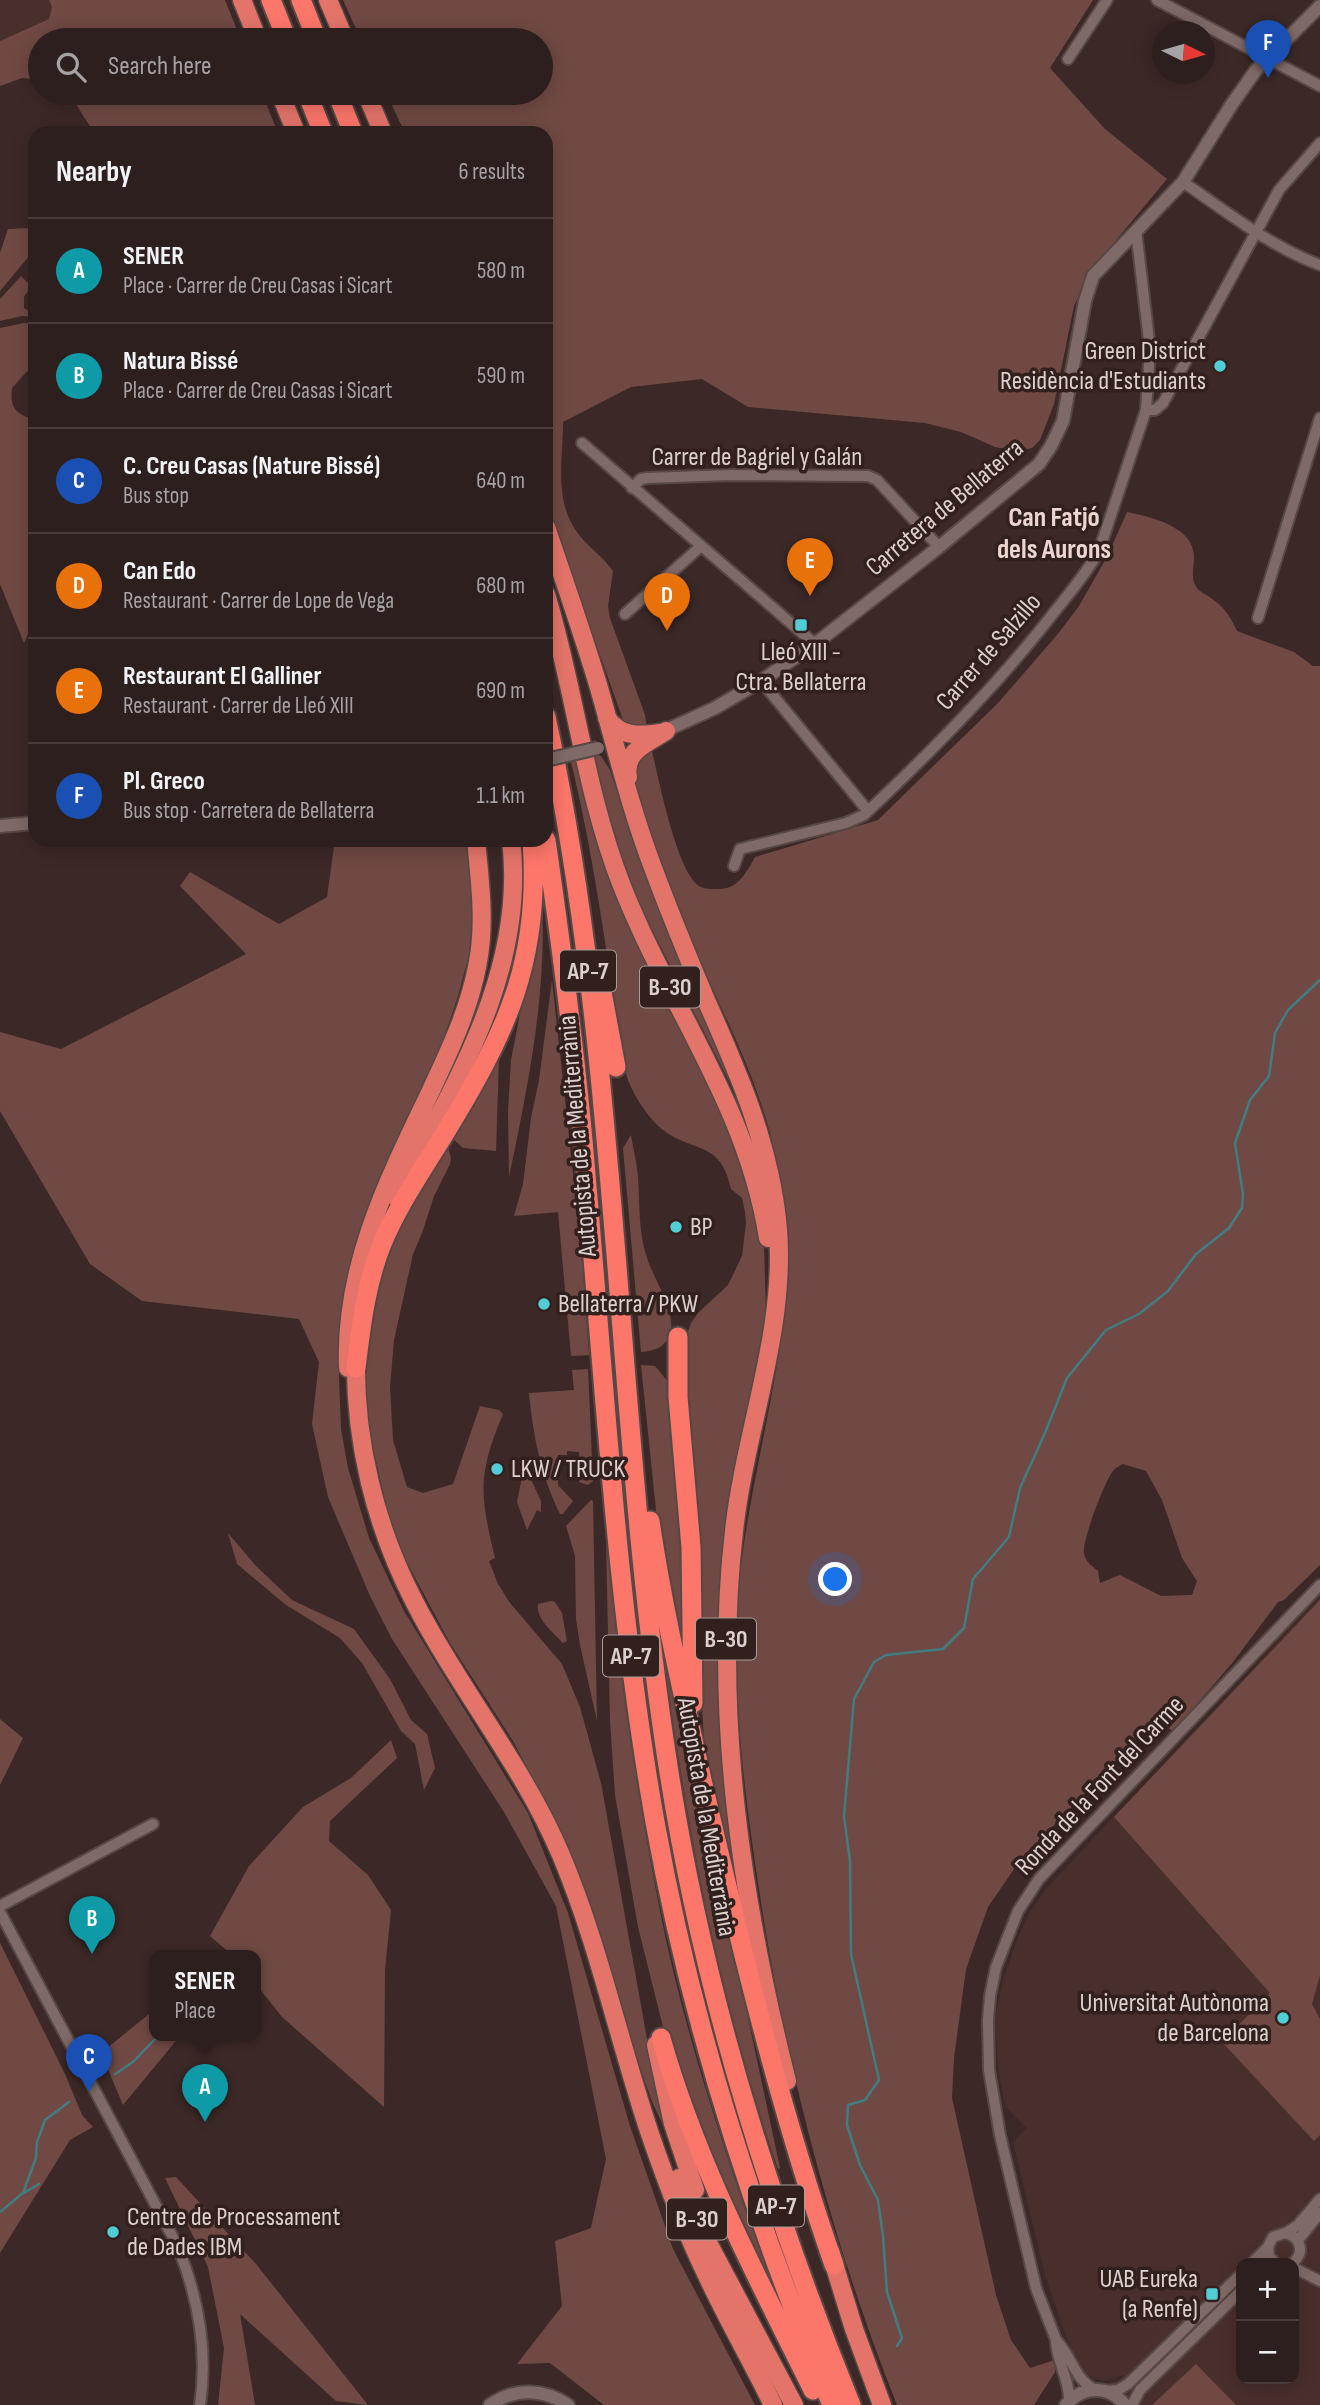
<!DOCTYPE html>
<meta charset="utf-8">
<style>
:root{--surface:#2d1f1d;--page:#352726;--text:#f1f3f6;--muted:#a7a2a4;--line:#483d3b;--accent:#ea580c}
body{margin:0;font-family:"Sofia Sans Condensed",sans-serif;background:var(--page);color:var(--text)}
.controls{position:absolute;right:21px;bottom:21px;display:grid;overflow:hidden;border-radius:14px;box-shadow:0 4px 18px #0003}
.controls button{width:63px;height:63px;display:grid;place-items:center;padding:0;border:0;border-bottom:2px solid var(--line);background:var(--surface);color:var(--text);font:35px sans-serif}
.compass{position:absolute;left:1152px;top:21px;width:63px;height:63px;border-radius:50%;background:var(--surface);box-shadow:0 4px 18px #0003;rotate:95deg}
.you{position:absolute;left:836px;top:1580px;width:24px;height:24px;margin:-18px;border:5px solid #fff;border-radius:50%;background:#1a73e8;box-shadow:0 0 0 10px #1a73e833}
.badge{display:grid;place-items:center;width:46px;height:46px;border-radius:50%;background:var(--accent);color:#fff;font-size:23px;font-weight:700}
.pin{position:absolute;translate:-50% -58px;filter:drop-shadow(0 2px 4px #0008)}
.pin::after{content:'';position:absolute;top:37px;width:24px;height:21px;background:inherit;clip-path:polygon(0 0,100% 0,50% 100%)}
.popup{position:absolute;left:149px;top:1950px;width:112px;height:91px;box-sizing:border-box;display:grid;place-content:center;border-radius:14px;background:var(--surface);filter:drop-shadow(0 2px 5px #0005);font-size:23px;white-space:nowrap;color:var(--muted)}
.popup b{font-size:26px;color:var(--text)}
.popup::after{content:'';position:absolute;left:50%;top:100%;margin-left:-14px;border:14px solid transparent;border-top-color:var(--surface)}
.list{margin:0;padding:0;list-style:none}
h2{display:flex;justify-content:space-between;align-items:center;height:91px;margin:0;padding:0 28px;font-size:30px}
h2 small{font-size:23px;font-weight:400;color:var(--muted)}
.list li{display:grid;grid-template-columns:46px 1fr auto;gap:21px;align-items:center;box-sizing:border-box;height:105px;padding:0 28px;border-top:2px solid var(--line)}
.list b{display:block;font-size:26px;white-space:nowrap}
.list p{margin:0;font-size:23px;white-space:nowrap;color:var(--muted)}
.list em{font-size:23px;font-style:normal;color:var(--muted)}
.icon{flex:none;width:38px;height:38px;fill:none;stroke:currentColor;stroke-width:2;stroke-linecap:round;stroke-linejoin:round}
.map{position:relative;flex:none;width:1320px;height:2405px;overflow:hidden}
.search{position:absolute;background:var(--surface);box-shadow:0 4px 18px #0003;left:28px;top:28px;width:525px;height:77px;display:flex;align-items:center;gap:18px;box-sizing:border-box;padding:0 24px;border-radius:38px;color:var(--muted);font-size:26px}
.panel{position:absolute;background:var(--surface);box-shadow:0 4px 18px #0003;left:28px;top:126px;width:525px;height:721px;border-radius:21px}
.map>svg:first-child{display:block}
</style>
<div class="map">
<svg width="1320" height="2405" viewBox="0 0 1320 2405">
<rect width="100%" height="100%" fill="#3c2927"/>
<path fill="#492f2c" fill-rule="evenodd" d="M0 0H49L52 7 49 19 0 41Z
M1320 1597V2405H1134L1109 2383 1120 2380 1124 2375 1103 2381 1084 2374 1067 2339 1045 2275 1013 2142 1027 2128 1005 2106 998 2068 995 2018 1003 1981 1018 1937 1030 1912 1045 1890ZM1241 2263H1294V2379H1241Z"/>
<path fill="#704944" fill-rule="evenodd" d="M49 0H225L241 40H40V80L22 78 0 86V41L49 19 52 7Z
M343 0H1093L1050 68 1105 129 1167 179 1089 273 1074 306 1054 404 1040 440 1032 448 1020 451 995 447 961 432 925 423 748 407 702 379 631 387 563 422C563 460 553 502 579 535 590 548 603 557 613 571L608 606 610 618 645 715 647 728 624 723 546 502V133H405L386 93H541V40H361Z
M69 93H262L278 133H94Z
M35 225V249L0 291V253L8 229 32 228Z
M21 276 31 286 24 297V308L35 315V317L22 316 0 321V299Z
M24 323 35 324V359L32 358 30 368 12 388C10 409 15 413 35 420V618L24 643 0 584V328Z
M1127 512C1150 517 1194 526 1194 557 1194 567 1190 579 1197 588 1200 592 1207 595 1211 598 1224 607 1230 616 1237 631L1294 652 1313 666H1320V1565L1284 1600 1278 1602 1233 1662 1173 1732 1158 1718 1021 1859 988 1907 966 1969 954 2058 952 2098 996 2295 1011 2340 1030 2368 1055 2360V2372L1034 2405H897C828 2232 781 2047 755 1862 742 1775 733 1687 738 1599 746 1480 790 1362 787 1245 787 1219 782 1193 778 1169 765 1095 731 1029 700 962 684 925 670 888 657 851 647 823 631 790 636 760L651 747C658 775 677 876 701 887 705 889 712 889 717 889 738 890 746 873 755 857L878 820 998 703 1057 635 1079 606 1108 555ZM1123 1464 1146 1471 1162 1500 1182 1558 1197 1581 1192 1595 1161 1596 1120 1575 1100 1583 1098 1571C1092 1566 1086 1562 1084 1554 1081 1543 1106 1477 1114 1470 1116 1467 1120 1466 1123 1464Z
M594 756H601L610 770 637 850 714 1027 737 1097 640 906 613 833Z
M578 760 593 828 621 905 652 974 688 1036 728 1120 760 1224 764 1245 766 1318 723 1579 750 1939 736 1894 704 1740 684 1407 686 1337 691 1323 698 1313 728 1285 742 1256 746 1223 745 1212 742 1198 731 1189C721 1140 693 1153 663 1130 648 1118 633 1095 627 1077 614 1043 613 998 608 961 598 894 587 828 571 762Z
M329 840H468L472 890V924L469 955 458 996 444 1038 370 1201 349 1273 338 1350 341 1429 348 1468 369 1538 404 1611 528 1813 568 1913 630 2126 673 2249 755 2405H604L550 2363 517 2364 562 2306 555 2241 591 2228 606 2159 556 1906 504 1812 392 1639 370 1596 328 1497 312 1424 319 1362 299 1319 142 1301 90 1264 0 1111V1032L61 1049 246 954 180 886 190 872 279 924 327 897 334 846Z
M542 900C547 994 528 1086 509 1177L508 1112 511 1060Z
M552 980 582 1256 589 1355 571 1356 558 1212 514 1216 523 1184 531 1118 539 1080Z
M495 1056 499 1058 496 1151 463 1148 452 1138 447 1144 451 1158 450 1164 434 1196 422 1233 413 1254 394 1340 390 1387 393 1440 407 1487 423 1493 453 1484 480 1406 499 1410 503 1414C477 1476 480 1495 495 1558L489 1561 498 1584 510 1603 562 1664 580 1707 601 1783 651 2061 671 2142 653 2104 637 2060 595 1919 563 1837 513 1741 450 1643 404 1557 390 1522 370 1435 365 1387V1333L381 1257Z
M631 1135C633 1149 637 1163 638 1177 640 1205 638 1231 647 1258 653 1277 674 1309 671 1328 669 1346 656 1351 641 1352L623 1148Z
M641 1365 655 1366 669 1383 685 1515V1670L657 1520Z
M588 1369 593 1481 588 1485 579 1482V1452L567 1451V1455H558V1485L573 1501 563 1514H560C541 1475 533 1436 529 1393L574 1390 572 1370Z
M523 1472 528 1473 541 1501V1512L537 1510 527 1530 517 1502Z
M591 1500 593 1501 597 1721 580 1645 576 1619 575 1556 566 1526Z
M228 1533 256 1566 292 1600 354 1629 390 1679 411 1720 427 1734 435 1768 424 1790 415 1744 401 1731 362 1663 340 1638 286 1605 237 1564Z
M606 1543C622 1676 638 1809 666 1940 695 2070 739 2195 785 2319L755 2264 668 2047 638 1927 615 1795 610 1721Z
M1320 1600V1975L1312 2004 1320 2019V2135L1314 2141 1222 2042 1270 1993 1114 1817Z
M551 1601 555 1602 562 1613 567 1641 563 1643C553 1632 536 1620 538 1604Z
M659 1615 727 1919 780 2168 778 2169C716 1990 681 1803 659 1615Z
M0 1719 23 1738 0 1785Z
M391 1740 397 1758 330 1821 329 1841 368 1875 391 1910 385 1970 384 2107 282 2017 256 1984V1956H233L210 1936 249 1866 303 1807 351 1778Z
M0 1943 65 2074 82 2115 93 2127 70 2140 0 2253Z
M154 2010V2036H180L123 2105 101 2053Z
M176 2177 256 2264 368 2405 336 2401 240 2314 255 2405H218L224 2348 208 2267 165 2178Z
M1196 2364 1236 2405H1152Z"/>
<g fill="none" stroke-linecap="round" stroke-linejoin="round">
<path stroke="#427d82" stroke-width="2.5" d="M115 2074 133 2062 158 2036
M24 2193 39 2184
M0 2212 23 2193 36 2158 37 2142 45 2120 69 2102
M897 2346 902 2338 887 2292 883 2236 878 2200 860 2165 847 2125 848 2105 865 2100 879 2080 851 1954 850 1861 844 1816 854 1699 874 1662 886 1655 943 1649 964 1628 973 1579 1009 1537 1020 1488 1045 1433 1067 1378 1106 1330 1139 1314 1168 1291 1196 1254 1229 1228 1242 1208 1243 1194 1235 1143 1250 1100 1269 1076 1275 1033 1288 1010 1320 980"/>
<defs>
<path id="minor" d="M1157 0 1320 86
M1068 59 1107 0
M1183 182C1227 212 1271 247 1320 265
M1146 410H1155L1163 403 1279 190 1320 143
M582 443 815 644
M632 488 641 479 647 478 731 475 868 476 877 480 939 547
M625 614 700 547
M1258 618 1320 418
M761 681 868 811
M734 866 740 849 846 823 864 815C929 754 993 690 1048 620 1066 597 1085 576 1099 551L1146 410 1150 349 1136 230
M0 1906 153 1824
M0 1912 178 2247C198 2297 208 2351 200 2405
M1286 2233 1298 2225 1320 2199
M1298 2240 1320 2213
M1268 2247 1269 2256 1275 2263
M1252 2263 1268 2247 1273 2237 1285 2233C1301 2237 1305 2252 1293 2263
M1294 2268 1320 2281
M1056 2340C1072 2356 1074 2380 1096 2390
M1104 2391 1118 2390 1128 2384 1241 2274
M1069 2401C1070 2379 1056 2361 1056 2340L1036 2288 1000 2135 989 2070 988 2020 990 1996 996 1967 1018 1911 1039 1879 1320 1585
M1132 2405 1140 2390 1241 2291"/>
<path id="tertiary" d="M660 733 715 708 761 681 815 644 939 547 1039 464 1051 446 1063 421 1085 301 1093 276 1183 182 1232 104 1256 70 1320 6
M0 826 35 823
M490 2405C514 2388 543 2388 568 2405
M1066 2405C1083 2385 1109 2385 1125 2405"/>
<path id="trunk" d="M242 0 258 40
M328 0 345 40
M280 93 296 133
M366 93 383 133
M546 527C564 580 583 634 599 688 616 747 630 807 652 865 669 911 687 955 706 1000 739 1074 771 1147 778 1229 786 1332 745 1430 734 1531 713 1714 742 1903 787 2081
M546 594C575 690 585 792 622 886 670 1008 747 1105 768 1238
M607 718C620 737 639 736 660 733
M628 777C623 751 648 743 666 731
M396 1197C454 1085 527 971 511 840
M356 1354C354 1440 375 1526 415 1603 459 1689 523 1765 561 1855 599 1945 619 2042 650 2134 667 2184 687 2235 710 2282 730 2324 753 2364 773 2405
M348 1368C344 1271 385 1186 426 1101 446 1058 468 1014 477 967 486 925 480 882 476 840
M656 2045 673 2124 695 2190
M679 2178 706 2239 794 2405
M830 2251 854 2329 882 2405"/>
<path id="motorway" d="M271 0 287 40
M301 0 317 40
M307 93 323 133
M337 93 353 133
M546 717C621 1062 614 1418 668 1766 702 1987 767 2198 851 2405
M546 840C562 951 577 1063 586 1175 605 1391 617 1608 655 1822 691 2023 753 2217 832 2405
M602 992 616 1067
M678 1337V1397L691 1547 693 1703
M356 1368C361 1327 366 1283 382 1244 398 1205 423 1169 445 1133 506 1033 541 961 532 840
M650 1521C663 1609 683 1694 702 1780 740 1944 779 2107 834 2265
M661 2038C696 2162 756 2275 813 2390"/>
</defs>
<use href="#minor" stroke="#574745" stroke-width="14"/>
<use href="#tertiary" stroke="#574745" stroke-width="16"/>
<use href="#trunk" stroke="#574745" stroke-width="21"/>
<use href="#motorway" stroke="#574745" stroke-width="23"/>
<use href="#minor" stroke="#806a67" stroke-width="10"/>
<use href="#tertiary" stroke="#806a67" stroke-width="12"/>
<use href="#trunk" stroke="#e4746a" stroke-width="18"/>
<use href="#motorway" stroke="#fd766a" stroke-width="19"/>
<defs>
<path id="tertiary-bridge" d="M546 760 598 748"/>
</defs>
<use href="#tertiary-bridge" stroke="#574745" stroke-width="16" stroke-linecap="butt"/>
<use href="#tertiary-bridge" stroke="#806a67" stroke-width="12"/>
</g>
<g fill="#52ccd5" stroke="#32201d" stroke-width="2.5">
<circle cx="1220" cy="366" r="7"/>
<rect x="794" y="618" width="14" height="14" rx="3.5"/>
<circle cx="676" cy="1227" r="7"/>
<circle cx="544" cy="1304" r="7"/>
<circle cx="497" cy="1469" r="7"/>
<circle cx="1283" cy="2018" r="7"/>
<circle cx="113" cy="2232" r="7"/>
<rect x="1205" y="2287" width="14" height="14" rx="3.5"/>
</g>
<g text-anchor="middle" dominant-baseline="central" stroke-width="7" stroke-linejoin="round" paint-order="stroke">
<g fill="#32201d" stroke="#a99b99" stroke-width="2">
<rect x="560" y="950.5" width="56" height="41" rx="5"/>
<rect x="640" y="966.5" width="60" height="41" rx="5"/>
<rect x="696" y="1618.5" width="60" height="41" rx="5"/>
<rect x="603" y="1635.5" width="56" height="41" rx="5"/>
<rect x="748" y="2185.5" width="56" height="41" rx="5"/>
<rect x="667" y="2198.5" width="60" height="41" rx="5"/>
</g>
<g font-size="24" font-weight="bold" fill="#dcd0ce">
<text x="588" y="971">AP-7</text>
<text x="670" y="987">B-30</text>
<text x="726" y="1639">B-30</text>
<text x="631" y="1656">AP-7</text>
<text x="776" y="2206">AP-7</text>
<text x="697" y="2219">B-30</text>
</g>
<g font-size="26" fill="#dcd0ce" stroke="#32201d" text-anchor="start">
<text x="1206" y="351" text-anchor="end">Green District<tspan x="1206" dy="30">Residència d'Estudiants</tspan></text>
<text x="801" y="652" text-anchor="middle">Lleó XIII -<tspan x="801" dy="30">Ctra. Bellaterra</tspan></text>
<text x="690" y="1227">BP</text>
<text x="558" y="1304">Bellaterra / PKW</text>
<text x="511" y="1469">LKW / TRUCK</text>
<text x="1269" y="2003" text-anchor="end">Universitat Autònoma<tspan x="1269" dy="30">de Barcelona</tspan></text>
<text x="127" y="2217">Centre de Processament<tspan x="127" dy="30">de Dades IBM</tspan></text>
<text x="1198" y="2279" text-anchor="end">UAB Eureka<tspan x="1198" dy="30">(a Renfe)</tspan></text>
</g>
<g font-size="26" fill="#dcd0ce" stroke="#32201d">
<text x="757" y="457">Carrer de Bagriel y Galán</text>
<text transform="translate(945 508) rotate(-40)">Carretera de Bellaterra</text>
<text transform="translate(989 652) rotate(-49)">Carrer de Salzillo</text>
<text transform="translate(578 1136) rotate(-95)">Autopista de la Mediterrània</text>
<text transform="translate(1100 1786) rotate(-47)">Ronda de la Font del Carme</text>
<text transform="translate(706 1817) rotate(80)">Autopista de la Mediterrània</text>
</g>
<g font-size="28" font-weight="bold" fill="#efd5d1" stroke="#32201d">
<text x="1054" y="517">Can Fatjó<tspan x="1054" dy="32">dels Aurons</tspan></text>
</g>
</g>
</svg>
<div class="controls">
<button>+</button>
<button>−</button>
</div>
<svg class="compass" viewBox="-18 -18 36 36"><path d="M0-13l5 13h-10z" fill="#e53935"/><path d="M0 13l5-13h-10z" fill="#a7a2a4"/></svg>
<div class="you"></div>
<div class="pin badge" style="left:205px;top:2122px;background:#0f9aa8">A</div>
<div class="popup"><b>SENER</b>Place</div>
<div class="pin badge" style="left:92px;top:1954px;background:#0f9aa8">B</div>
<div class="pin badge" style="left:89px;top:2092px;background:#1a4fb4">C</div>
<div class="pin badge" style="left:667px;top:631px;background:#e8710a">D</div>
<div class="pin badge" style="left:810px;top:596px;background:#e8710a">E</div>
<div class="pin badge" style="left:1268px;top:78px;background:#1a4fb4">F</div>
<div class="search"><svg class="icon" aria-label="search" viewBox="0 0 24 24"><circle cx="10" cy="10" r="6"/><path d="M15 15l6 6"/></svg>Search here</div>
<section class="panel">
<h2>Nearby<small>6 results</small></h2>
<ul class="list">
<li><span class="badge" style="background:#0f9aa8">A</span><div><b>SENER</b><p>Place · Carrer de Creu Casas i Sicart</p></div><em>580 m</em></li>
<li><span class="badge" style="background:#0f9aa8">B</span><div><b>Natura Bissé</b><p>Place · Carrer de Creu Casas i Sicart</p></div><em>590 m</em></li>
<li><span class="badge" style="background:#1a4fb4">C</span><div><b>C. Creu Casas (Nature Bissé)</b><p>Bus stop</p></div><em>640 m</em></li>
<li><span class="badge" style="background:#e8710a">D</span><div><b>Can Edo</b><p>Restaurant · Carrer de Lope de Vega</p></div><em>680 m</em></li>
<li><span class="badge" style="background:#e8710a">E</span><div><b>Restaurant El Galliner</b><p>Restaurant · Carrer de Lleó XIII</p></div><em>690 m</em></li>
<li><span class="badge" style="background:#1a4fb4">F</span><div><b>Pl. Greco</b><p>Bus stop · Carretera de Bellaterra</p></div><em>1.1 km</em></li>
</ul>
</section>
</div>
